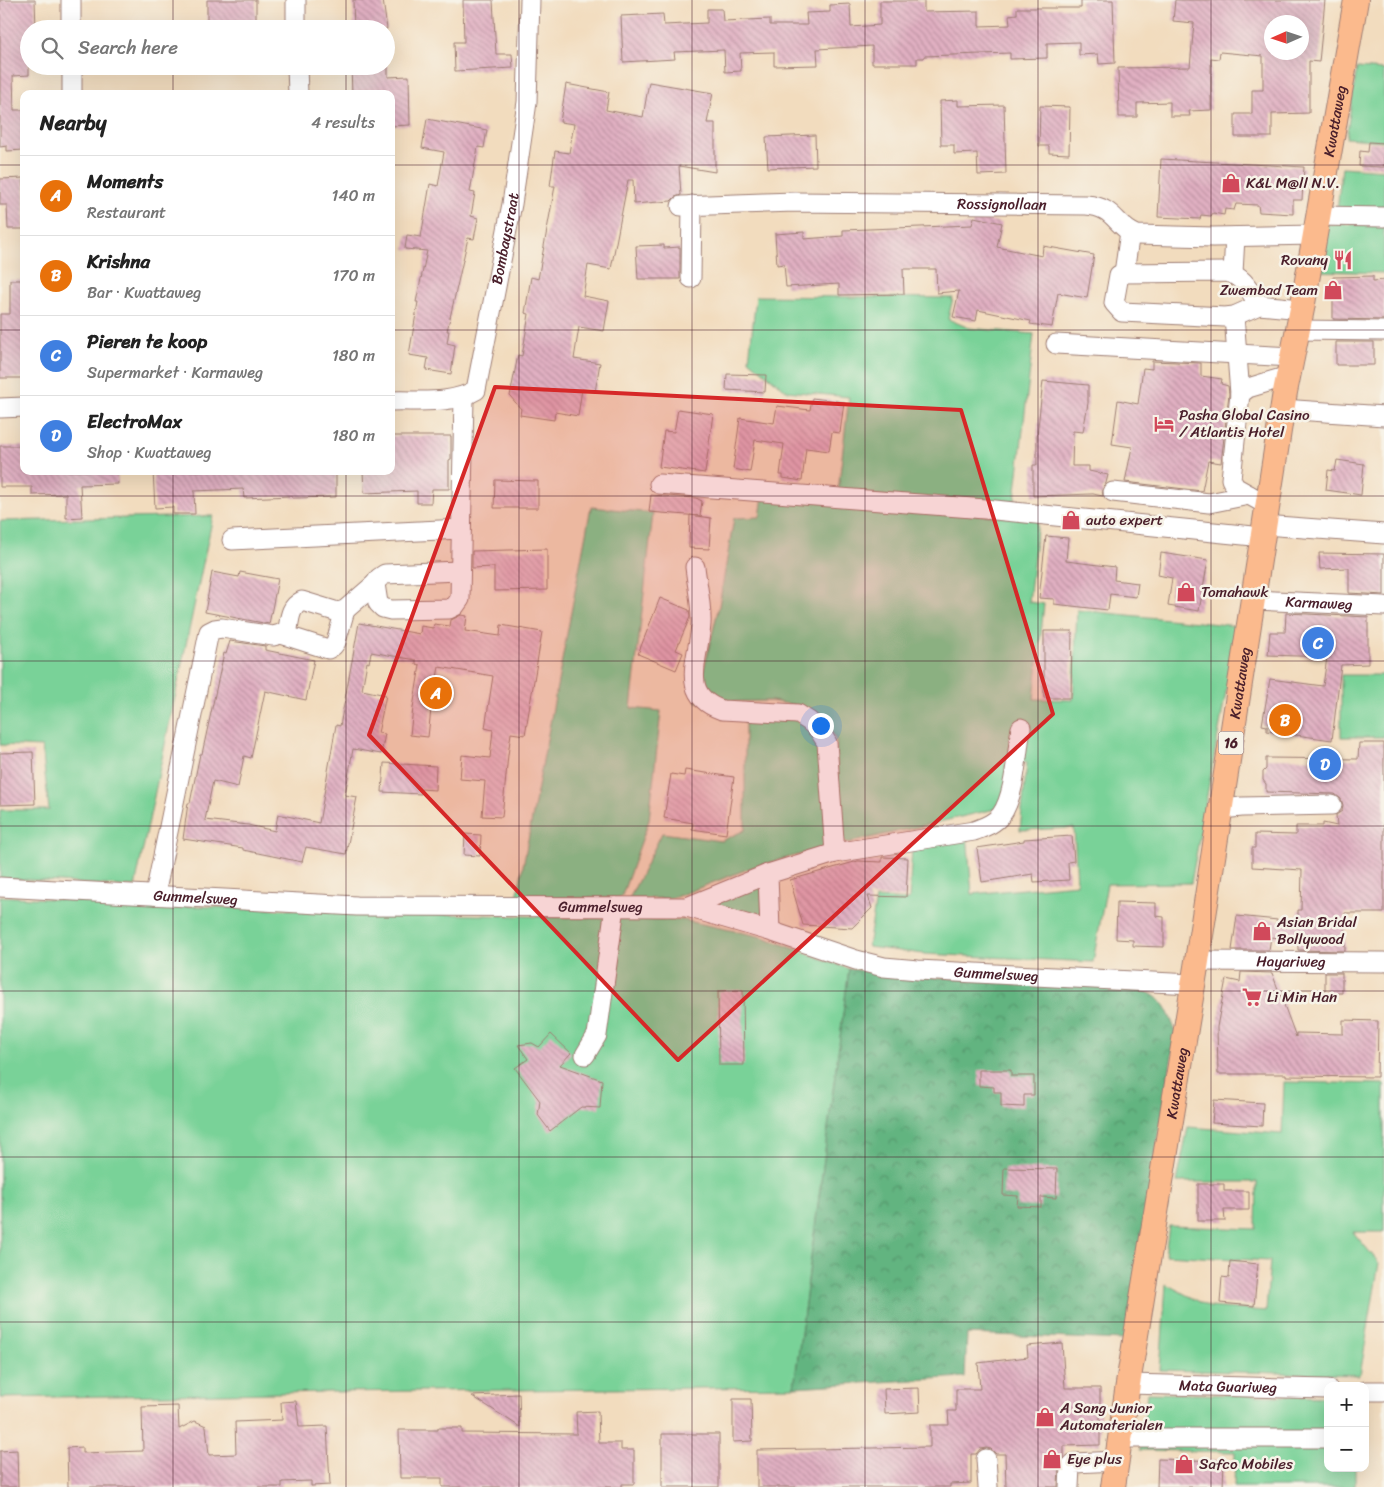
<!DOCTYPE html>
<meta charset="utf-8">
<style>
:root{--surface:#fff;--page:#f6f6f6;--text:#222;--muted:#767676;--line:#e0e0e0;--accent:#d1495b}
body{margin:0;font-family:Sriracha,sans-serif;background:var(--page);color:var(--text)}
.controls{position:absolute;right:15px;bottom:15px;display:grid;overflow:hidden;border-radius:10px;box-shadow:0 5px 20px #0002}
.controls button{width:45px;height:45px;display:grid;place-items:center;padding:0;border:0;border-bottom:1px solid var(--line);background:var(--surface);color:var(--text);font:25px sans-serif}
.compass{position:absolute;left:1264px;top:15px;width:45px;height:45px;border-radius:50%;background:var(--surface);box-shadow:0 5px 20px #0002;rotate:267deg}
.you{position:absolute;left:820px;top:725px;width:18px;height:18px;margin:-12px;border:4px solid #fff;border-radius:50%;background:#1a73e8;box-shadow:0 0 0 8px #1a73e833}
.badge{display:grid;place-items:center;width:32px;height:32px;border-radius:50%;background:var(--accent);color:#fff;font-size:16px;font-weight:700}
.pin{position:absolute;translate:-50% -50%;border:2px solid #fff;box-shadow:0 1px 5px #0006}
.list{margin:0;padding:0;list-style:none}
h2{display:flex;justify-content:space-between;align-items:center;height:65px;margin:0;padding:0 20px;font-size:21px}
h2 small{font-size:16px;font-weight:400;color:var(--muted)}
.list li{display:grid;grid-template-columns:32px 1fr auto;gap:15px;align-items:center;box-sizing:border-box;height:80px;padding:0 20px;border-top:1px solid var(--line)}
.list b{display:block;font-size:19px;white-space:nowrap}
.list p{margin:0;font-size:16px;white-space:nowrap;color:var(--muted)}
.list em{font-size:16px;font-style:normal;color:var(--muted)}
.icon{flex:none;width:28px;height:28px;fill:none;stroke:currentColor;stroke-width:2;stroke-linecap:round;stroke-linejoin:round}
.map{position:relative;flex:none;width:1384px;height:1487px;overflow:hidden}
.search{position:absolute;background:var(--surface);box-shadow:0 5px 20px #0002;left:20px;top:20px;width:375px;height:55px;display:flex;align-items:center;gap:12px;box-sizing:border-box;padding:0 18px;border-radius:28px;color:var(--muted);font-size:19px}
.panel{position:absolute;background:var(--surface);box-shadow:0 5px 20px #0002;left:20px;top:90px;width:375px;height:385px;border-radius:10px}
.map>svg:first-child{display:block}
</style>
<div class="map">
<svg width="1384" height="1487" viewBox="0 0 1384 1487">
<defs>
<pattern id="forest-crowns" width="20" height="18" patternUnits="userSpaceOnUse" patternTransform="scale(1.25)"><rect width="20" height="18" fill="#62b480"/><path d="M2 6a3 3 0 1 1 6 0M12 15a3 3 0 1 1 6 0" fill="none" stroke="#539269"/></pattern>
<pattern id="building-back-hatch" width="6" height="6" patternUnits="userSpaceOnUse" patternTransform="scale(1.25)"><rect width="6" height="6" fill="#e1b0c2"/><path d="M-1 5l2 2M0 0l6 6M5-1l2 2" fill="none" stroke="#b88f9e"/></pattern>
</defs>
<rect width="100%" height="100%" fill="#f7f3e8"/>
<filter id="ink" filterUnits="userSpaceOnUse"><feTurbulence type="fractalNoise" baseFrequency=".02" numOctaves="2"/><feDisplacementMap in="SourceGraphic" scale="10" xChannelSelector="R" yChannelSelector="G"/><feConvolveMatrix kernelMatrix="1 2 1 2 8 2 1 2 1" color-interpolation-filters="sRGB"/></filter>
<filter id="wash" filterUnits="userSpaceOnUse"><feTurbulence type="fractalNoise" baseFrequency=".0096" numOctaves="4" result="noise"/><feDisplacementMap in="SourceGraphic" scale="20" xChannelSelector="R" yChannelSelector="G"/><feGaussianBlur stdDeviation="1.12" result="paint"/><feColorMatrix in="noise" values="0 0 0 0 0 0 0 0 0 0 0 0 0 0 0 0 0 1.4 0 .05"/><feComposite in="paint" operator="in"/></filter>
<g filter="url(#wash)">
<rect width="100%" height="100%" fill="#f2dcbe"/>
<path fill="#79d298" stroke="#627862" d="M1357 68 1384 70V141L1346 138Z
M1342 167 1384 170V212L1337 210Z
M1325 224 1384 225V273L1317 271Z
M756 296 953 298 948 319 969 328 1034 334 1014 508 838 492 849 397 787 391 749 360Z
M763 496 1038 520 1029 602 1044 604 1034 699 1073 700 1077 610 1238 626 1191 883 1107 884 1093 962 924 954 868 947 876 898 909 900 912 847 967 834 972 894 1077 884 1074 828 1020 830 1027 762 1010 765 1004 807 848 843 841 840 836 740 825 719 801 706 771 701 696 702 719 606 734 518 760 517Z
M591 507 653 513 631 708 661 711 649 820 621 898H517Z
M213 516 135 887 0 878V810H49L42 747 0 745V521Z
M1341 675H1384V737H1341Z
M745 714 795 715 825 748 828 842 821 849 753 867 673 898 629 899 662 833 721 841 745 830Z
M762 881 763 925 704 908Z
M0 896 132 904 355 912 683 920 763 937 849 969 794 1387 331 1392 0 1398Z
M1284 1082 1384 1084V1232H1353L1379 1263 1360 1375 1160 1370 1166 1284 1209 1307 1266 1311 1270 1261 1165 1255 1169 1226 1256 1229 1257 1182H1177L1188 1127 1282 1134Z
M1147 1393 1328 1397V1468H1355V1487H1234L1235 1452 1140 1450Z"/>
<path fill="url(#forest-crowns)" stroke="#566a56" d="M849 969 925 977 1139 988C1165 999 1166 1007 1176 1032L1125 1340 967 1334 965 1377 794 1387Z"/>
<g id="blocks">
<path fill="url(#building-back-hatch)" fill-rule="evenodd" d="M0 0H35L36 29H29V75L13 76 14 110H24V150L7 151V146L0 147Z
M207 0H256V21L207 23Z
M353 0H383L387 29H354Z
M463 0H493L496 54H512L513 68 455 71 454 42H464Z
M1081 0H1113L1115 63 1099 64 1098 54 1079 55V42L1047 43V58L1010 59V53L924 56V58H917V64H872V46L817 49 818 65 774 66V52L740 53 741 71 725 72 724 50 674 52 675 59 623 62 621 16 663 14 664 25 707 23V9H722L723 21 770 19V25H807L806 13 830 12V5L850 4 851 27 880 25V1H924V12L979 11V26L1010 25 1009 15 1017 14V8H1081Z
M1175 0H1325L1319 62 1309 61V113L1272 114V137H1235V114H1252V90H1263V56L1220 52 1219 59 1211 58V110L1189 111 1190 116H1170V102L1137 103V117H1119L1118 68 1190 67 1194 23 1173 21ZM1272 22H1302V52H1272Z
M351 66H388V77L409 76 410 125 391 126V94H352Z
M649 82 713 93 707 123H715V172L679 166 681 195 675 197 671 201 634 204 633 180H628L611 269 588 265 583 296 609 301 604 331 579 327 574 359 600 363 595 392 582 389 578 416 555 412 554 420 520 415 521 409 510 396 518 355 522 356 529 314 525 313 531 277 538 279 555 186H550L555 151 569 153 574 124 560 122 566 84 609 92 606 110 643 117Z
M958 100V106L1004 105 1006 174 978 175 977 153 954 154V145H941L940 101Z
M1040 106 1070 107 1069 154 1049 153V146H1039Z
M427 119 487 130 484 148 478 147 470 192 475 193 471 216 478 218 474 239 468 238 447 331H449L447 343 455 345 451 374 426 370 428 358 409 355 418 302H416L427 251 405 249 407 235 421 237 430 184 438 186 444 152 422 148Z
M815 135 816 166 768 168 766 137Z
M1369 142 1384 143V167L1359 166 1360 151 1368 152Z
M1161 159 1304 167 1302 200H1293V214L1259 212 1258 205 1236 204 1234 210 1225 209 1224 215 1213 213 1211 216 1201 215 1200 219 1158 217Z
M24 178V229H8L7 205H0V179Z
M974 217 1002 223 997 247 1042 256 1043 246 1094 255 1087 298 1058 293 1052 327 1030 324 1031 321 978 310 976 321 953 317 959 291 937 293 936 269H903L904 294 839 295V284L786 287 784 264 777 265 775 234 804 232V239L843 236V230L972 225Z
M664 245V248L680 247V279H638L636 246Z
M1373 276V281L1384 280V320L1333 319V277Z
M10 280H24V378H0V314H10Z
M1336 342H1374V365H1336Z
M1152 361 1201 363V376L1222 379 1221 384 1228 386 1229 394 1221 463 1208 461 1202 491 1125 482 1132 447 1112 444 1118 400 1138 404 1143 368 1152 369Z
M727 374 766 375 765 392 726 390Z
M1043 381 1088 385V403L1083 432 1073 431 1072 466H1089V471L1108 475 1106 483 1102 490 1103 496 1093 494 1033 496V465H1037V436Z
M812 398 844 402 840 433 832 432 829 451 806 448 802 481 783 478V475H780L784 444 755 440 750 472 733 469 740 418 774 423 777 406 810 410Z
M678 409 713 414 705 473 659 467 664 431 674 432Z
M391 436H451V459L449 460V489H432L431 503H417V491L364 493 363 471H391Z
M0 446H23V471H117L118 484 80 485 82 517 66 518V494L32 495V487H0Z
M1337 460 1364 464 1361 495 1326 490 1328 470 1335 471Z
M153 471H336V497L292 498V496L244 498 243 489 194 491 195 514H173V507L155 508Z
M495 480 538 481V508H494Z
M651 495 696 498 702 501 700 516 649 512Z
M690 515 711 518 709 549 689 548Z
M1046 536 1068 538 1066 561 1115 567 1114 580 1138 583 1136 597 1110 594 1108 610 1054 604V599L1039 598Z
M547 549V590L494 591V567L472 568V551Z
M1161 553 1208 560 1199 611 1168 606 1172 578 1158 575Z
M1319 553 1384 554V595L1349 593V568L1320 569Z
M212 572 239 577 240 572 278 579 269 624 205 612Z
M660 598 689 610 690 617 676 650 683 653 676 670 638 654Z
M1286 613 1368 617V664L1341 665 1332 740 1267 731V726L1262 725 1270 679 1323 686 1327 657 1268 655 1270 632H1285Z
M461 615 467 616 465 631 500 636 501 625 542 632 525 735 511 733 508 755 502 817 482 816 485 781 460 779 462 755 490 758 493 730 485 728 493 676 439 667 431 709 428 737 410 735 413 708 420 665 416 664V660L371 652 369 663 367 662 362 690 386 695 378 733 385 734 381 754 353 749 345 795 357 797 346 854 306 847 302 862 243 850V848L183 839 188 803H190L200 754H202L224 653 226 654 230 641 265 646V650L314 660 306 700 265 691 251 758 244 756 238 787 213 781 205 820 248 825 275 831 278 814 319 823 336 725 340 726 359 623 420 634 421 626 433 628 434 624 450 626 451 620Z
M1044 631H1072L1071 698H1044Z
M1359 743H1384V913H1345V951L1298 950V941L1271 937 1269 950H1232L1237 916 1298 922V910H1301L1302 870 1252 867V848H1255V834L1296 835V826H1323V823L1337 826 1336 815 1342 811 1343 805 1341 799 1335 794 1266 792V784L1263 780V772L1266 769V758L1358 759Z
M33 752 35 804 0 805V753Z
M384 763 436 766 435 790 421 789V794L382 792Z
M685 770 734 777 726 834 692 829 693 823 664 818 671 774 684 776Z
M465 834 481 835 480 856 464 855Z
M1072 836 1074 861 1068 862 1069 880 1034 882 1033 874 982 882 977 848 1024 841V839Z
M882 857 908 858 906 897 868 896 872 908 852 928 803 925 790 880 858 861 882 862Z
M1117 902 1156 903V916L1164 917V947L1133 946V940L1116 939Z
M1241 972 1272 973 1296 1037V1033L1343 1034V1020L1378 1021 1377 1077 1286 1076V1074H1218L1217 1027 1226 979 1240 982Z
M1325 973H1342V993H1325Z
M743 990 744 1065H719L718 991Z
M551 1034 571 1053 560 1065 602 1080 600 1108 581 1107 550 1131 538 1115 540 1101 515 1068 528 1059 518 1045 532 1043 539 1047Z
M979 1070H1011V1076H1034V1095H1024V1107L1001 1106V1092H994V1087L979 1086Z
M1214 1100 1263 1103 1262 1126 1212 1123Z
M1004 1168 1057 1169 1056 1198 1041 1197V1207L1017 1206 1018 1196 1003 1195Z
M1198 1184H1224V1191H1249V1210H1224L1225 1221H1198Z
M1230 1261 1258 1264 1254 1306 1220 1303 1222 1277 1229 1278Z
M1062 1343 1065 1388H1100V1445L1064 1446V1457L1059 1466 1058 1487H1006L1005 1454H996L991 1449 986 1448 980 1449 976 1454H971V1483L950 1484V1487H757V1450L930 1447V1425H949L948 1411H956V1389H980L978 1363 1028 1357 1027 1346Z
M919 1388 920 1412 885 1414 884 1389Z
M519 1394 520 1427 472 1396Z
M733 1399H751L752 1441 733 1442Z
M296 1401 299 1427 327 1426 330 1485 311 1486V1481L282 1482V1487H68L67 1448 82 1447V1453L143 1451 142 1407 178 1406 179 1429 195 1421 206 1426 209 1455 236 1454 235 1422 282 1420 281 1402Z
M598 1411 599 1443H621V1450H634V1484H622V1487H442V1478H400L399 1430H438V1428H462V1433L577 1434 576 1412Z
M662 1434H719V1487H662Z
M17 1450 18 1487H0V1451Z
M1158 1459 1224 1461 1223 1487H1157Z"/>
</g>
</g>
<g filter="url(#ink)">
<use href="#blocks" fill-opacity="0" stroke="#9e7e74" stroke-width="1"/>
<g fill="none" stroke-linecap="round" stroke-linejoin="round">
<defs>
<g id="minor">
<path d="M71 0V29"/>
<path d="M296 0V29"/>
<path d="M72 66V94"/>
<path d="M297 66 298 94"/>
<path id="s1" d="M681 206 795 202 1086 205C1116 207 1114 226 1137 235L1213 237 1314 235"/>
<path d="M1318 216 1384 217"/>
<path d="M1124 273 1130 232"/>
<path d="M1233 273 1235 237"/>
<path d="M691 278 692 205"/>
<path d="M1259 305C1250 291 1243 275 1225 272L1124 273 1119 275 1114 303 1122 312 1225 317 1234 316 1259 305 1302 309"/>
<path d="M1234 316 1240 394"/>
<path d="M1298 330 1384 331"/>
<path d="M1056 344 1292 357"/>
<path id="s2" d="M391 401C419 400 451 405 476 390L512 204 527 102 530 0"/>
<path d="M0 408 24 407"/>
<path d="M1282 409 1384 416"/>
<path d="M659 484 985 509 1263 537"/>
<path d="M1113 492 1209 503 1249 495"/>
<path d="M1267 505 1235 487 1231 479 1240 394 1248 388 1288 376"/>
<path d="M1264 525 1384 534"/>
<path d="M232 540 461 529"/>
<path d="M695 567C697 585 702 606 701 624 699 659 678 695 722 710L798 714 809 721 819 730 827 743 835 853"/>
<path d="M375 584 379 578 385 574 459 571"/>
<path id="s3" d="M1254 600 1384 606"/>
<path d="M281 634 328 649 333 646 336 642 345 610"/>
<path d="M1221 809 1242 807 1332 805"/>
<path d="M768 874 770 931"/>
<path id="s4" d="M0 887 357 906 687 907 770 931 856 960 884 967 918 970 1192 984"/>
<path d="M155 895 209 632 215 629 222 628 273 636 281 634 288 629C290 617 290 607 302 601L338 612 345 610 375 584 378 603 383 608 391 610 449 609 455 606 460 599 464 397"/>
<path d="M687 907 768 874 835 853 974 831C984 827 994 824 1001 815 1015 797 1017 751 1021 728"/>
<path id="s5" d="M1197 961 1384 962"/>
<path d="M585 1055 597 1035 615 907"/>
<path id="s6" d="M1128 1384 1328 1389"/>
<path d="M1365 1391H1384"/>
<path d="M1120 1438H1328"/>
<path d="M986 1459 988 1487"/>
<path d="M1069 1487 1070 1467 1074 1463 1117 1461"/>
</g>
<g id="major">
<path id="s7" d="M1113 1487 1128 1384 1197 961 1285 392 1302 309 1356 0"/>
</g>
</defs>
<use href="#minor" stroke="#9e7e74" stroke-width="21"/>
<use href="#major" stroke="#9e7e74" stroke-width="26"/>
<use href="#minor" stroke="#fff" stroke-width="19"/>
<use href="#major" stroke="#fbba8d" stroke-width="24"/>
</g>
</g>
<path fill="#d62828" fill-opacity="0.2" stroke="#d62828" stroke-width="4" stroke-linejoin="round" d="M495 387 961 410 1053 714 678 1060 369 735Z"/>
<path fill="none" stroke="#4a1f2b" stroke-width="1" stroke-opacity="0.55" d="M173 0V29M346 0V29M519 0V1487M692 0V1487M865 0V1487M1038 0V1487M1211 0V1487M173 66V94M346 66V94M0 165H24M391 165H1384M0 330H24M391 330H1384M173 471V1487M346 471V1487M0 496H1384M0 661H1384M0 826H1384M0 991H1384M0 1157H1384M0 1322H1384"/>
<defs>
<symbol id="shop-bare" viewBox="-9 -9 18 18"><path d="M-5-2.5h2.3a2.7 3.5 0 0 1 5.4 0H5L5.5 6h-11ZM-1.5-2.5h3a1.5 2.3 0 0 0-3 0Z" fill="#d1495b" stroke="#f7f3e8" stroke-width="2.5" paint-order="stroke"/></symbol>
<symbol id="restaurant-bare" viewBox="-9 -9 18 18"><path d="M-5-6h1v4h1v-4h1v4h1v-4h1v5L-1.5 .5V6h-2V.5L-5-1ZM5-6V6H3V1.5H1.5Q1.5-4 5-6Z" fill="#d1495b" stroke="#f7f3e8" stroke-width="2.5" paint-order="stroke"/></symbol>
<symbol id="hotel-bare" viewBox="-9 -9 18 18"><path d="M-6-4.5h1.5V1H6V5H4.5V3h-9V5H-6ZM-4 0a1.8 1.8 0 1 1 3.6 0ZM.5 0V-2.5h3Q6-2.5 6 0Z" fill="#d1495b" stroke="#f7f3e8" stroke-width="2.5" paint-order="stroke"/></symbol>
<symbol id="supermarket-bare" viewBox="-9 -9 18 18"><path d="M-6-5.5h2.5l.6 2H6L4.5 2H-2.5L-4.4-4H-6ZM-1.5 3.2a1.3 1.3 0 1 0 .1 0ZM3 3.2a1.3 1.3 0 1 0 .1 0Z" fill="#d1495b" stroke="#f7f3e8" stroke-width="2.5" paint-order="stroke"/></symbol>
</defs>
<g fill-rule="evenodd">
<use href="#shop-bare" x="1217" y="169" width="28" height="28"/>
<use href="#restaurant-bare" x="1329" y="246" width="28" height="28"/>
<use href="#shop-bare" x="1319" y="276" width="28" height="28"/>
<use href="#hotel-bare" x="1150" y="410" width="28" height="28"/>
<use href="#shop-bare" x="1057" y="506" width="28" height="28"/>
<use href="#shop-bare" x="1172" y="578" width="28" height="28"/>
<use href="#shop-bare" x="1248" y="917" width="28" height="28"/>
<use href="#supermarket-bare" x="1238" y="983" width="28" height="28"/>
<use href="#shop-bare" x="1031" y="1403" width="28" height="28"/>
<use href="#shop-bare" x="1038" y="1445" width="28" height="28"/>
<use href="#shop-bare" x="1170" y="1450" width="28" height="28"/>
</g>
<g text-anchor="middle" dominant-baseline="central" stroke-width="5" stroke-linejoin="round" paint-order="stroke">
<rect fill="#f7f3e8" stroke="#7e5f64" stroke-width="1" x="1218.5" y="731.5" width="25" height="23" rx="4"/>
<g font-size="14" font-weight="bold" fill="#4a1f2b">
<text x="1231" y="743">16</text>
</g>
<g font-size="15" fill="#4a1f2b" stroke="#f7f3e8">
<text stroke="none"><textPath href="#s7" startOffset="1384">Kwattaweg</textPath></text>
<text stroke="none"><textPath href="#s1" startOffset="321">Rossignollaan</textPath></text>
<text stroke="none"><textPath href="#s2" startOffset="241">Bombaystraat</textPath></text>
<text stroke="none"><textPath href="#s3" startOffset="65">Karmaweg</textPath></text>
<text stroke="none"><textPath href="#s7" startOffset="814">Kwattaweg</textPath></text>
<text stroke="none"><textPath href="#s4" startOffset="196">Gummelsweg</textPath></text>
<text stroke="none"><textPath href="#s4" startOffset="601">Gummelsweg</textPath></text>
<text stroke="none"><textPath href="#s5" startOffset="94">Hayariweg</textPath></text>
<text stroke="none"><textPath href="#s4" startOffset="1006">Gummelsweg</textPath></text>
<text stroke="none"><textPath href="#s7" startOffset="409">Kwattaweg</textPath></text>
<text stroke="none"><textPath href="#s6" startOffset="100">Mata Guariweg</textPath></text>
</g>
<g font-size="15" fill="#4a1f2b" stroke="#f7f3e8" text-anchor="start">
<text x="1246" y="183">K&amp;L M@ll N.V.</text>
<text x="1328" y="260" text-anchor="end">Rovany</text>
<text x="1318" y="290" text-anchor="end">Zwembad Team</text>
<text x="1179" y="415">Pasha Global Casino<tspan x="1179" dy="17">/ Atlantis Hotel</tspan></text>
<text x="1086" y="520">auto expert</text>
<text x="1201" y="592">Tomahawk</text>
<text x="1277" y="922">Asian Bridal<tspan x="1277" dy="17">Bollywood</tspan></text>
<text x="1267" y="997">Li Min Han</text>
<text x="1060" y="1408">A Sang Junior<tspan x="1060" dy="17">Automaterialen</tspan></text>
<text x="1067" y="1459">Eye plus</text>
<text x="1199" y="1464">Safco Mobiles</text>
</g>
</g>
</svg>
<div class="controls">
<button>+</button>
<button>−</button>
</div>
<svg class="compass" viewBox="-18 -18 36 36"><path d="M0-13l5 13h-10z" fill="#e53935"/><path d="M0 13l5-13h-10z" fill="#767676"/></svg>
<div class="you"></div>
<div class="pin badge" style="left:436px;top:693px;background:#e8710a">A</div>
<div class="pin badge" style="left:1285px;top:720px;background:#e8710a">B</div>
<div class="pin badge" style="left:1318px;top:643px;background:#3f7fe0">C</div>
<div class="pin badge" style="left:1325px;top:764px;background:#3f7fe0">D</div>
<div class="search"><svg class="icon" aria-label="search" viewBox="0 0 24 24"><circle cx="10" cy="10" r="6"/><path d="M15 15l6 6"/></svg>Search here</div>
<section class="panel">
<h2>Nearby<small>4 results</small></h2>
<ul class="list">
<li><span class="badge" style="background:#e8710a">A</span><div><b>Moments</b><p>Restaurant</p></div><em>140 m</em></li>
<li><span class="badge" style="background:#e8710a">B</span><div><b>Krishna</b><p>Bar · Kwattaweg</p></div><em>170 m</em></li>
<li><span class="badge" style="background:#3f7fe0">C</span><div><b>Pieren te koop</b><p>Supermarket · Karmaweg</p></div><em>180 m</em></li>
<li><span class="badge" style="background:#3f7fe0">D</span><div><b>ElectroMax</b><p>Shop · Kwattaweg</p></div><em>180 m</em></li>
</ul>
</section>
</div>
